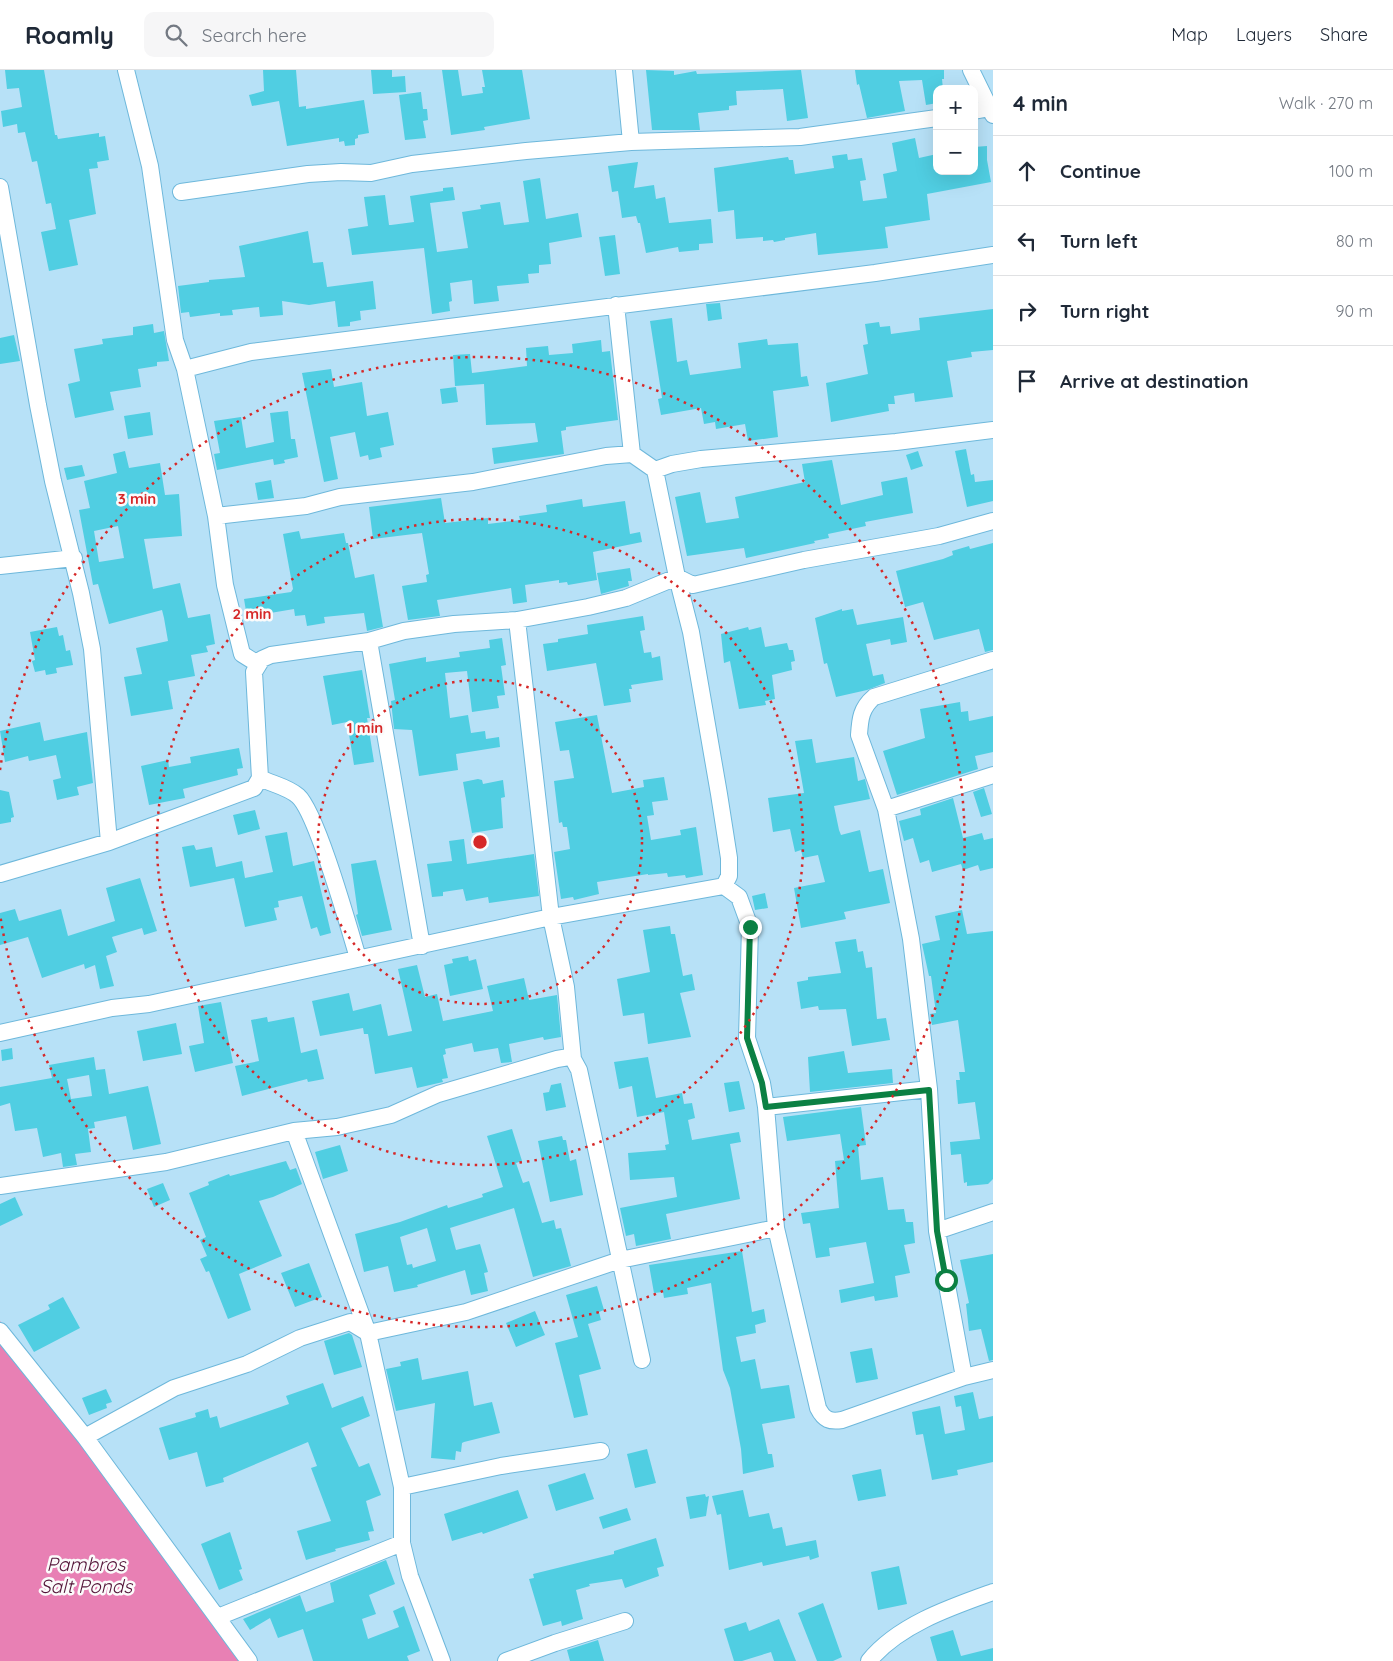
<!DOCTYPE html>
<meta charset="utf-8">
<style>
:root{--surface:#fff;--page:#f6f6f7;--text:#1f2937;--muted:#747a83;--line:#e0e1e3}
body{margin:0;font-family:Quicksand,sans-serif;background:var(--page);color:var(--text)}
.controls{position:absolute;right:15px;top:15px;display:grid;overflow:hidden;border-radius:10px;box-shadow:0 5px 20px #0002}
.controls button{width:45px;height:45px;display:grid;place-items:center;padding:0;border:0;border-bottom:1px solid var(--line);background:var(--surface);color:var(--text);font:25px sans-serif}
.stop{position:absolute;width:15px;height:15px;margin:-11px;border:4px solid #0b8043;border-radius:50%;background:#fff}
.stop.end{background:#0b8043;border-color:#fff;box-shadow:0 1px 5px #0008}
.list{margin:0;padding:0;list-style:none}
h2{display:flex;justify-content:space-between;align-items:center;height:65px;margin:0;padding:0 20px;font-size:21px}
h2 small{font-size:16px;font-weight:400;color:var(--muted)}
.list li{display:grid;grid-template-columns:32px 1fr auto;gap:15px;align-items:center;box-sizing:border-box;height:70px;padding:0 20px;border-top:1px solid var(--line)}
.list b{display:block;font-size:19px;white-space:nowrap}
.list em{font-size:16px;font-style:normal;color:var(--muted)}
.icon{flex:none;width:28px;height:28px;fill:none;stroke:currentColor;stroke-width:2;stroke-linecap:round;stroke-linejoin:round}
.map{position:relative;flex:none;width:993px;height:1591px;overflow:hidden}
header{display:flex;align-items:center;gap:30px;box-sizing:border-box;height:70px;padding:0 25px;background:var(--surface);border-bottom:1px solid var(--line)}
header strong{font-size:24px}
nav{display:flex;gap:28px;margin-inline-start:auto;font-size:18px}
.search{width:350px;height:45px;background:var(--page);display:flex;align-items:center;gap:12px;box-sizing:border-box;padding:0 18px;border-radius:10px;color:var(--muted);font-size:19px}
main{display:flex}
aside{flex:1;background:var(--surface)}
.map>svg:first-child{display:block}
</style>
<header>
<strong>Roamly</strong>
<div class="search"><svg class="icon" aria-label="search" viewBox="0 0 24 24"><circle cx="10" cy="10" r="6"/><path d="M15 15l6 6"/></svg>Search here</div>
<nav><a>Map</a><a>Layers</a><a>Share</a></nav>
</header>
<main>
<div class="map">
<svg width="993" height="1591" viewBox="0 0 993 1591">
<rect width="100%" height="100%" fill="#b7e1f7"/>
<path fill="#e880b4" d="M0 1251 258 1591H0Z"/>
<path fill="#50cee2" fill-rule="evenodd" d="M5 0H44L55 65H57L58 69 99 63V67L105 66 109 90 97 92 98 98 89 99 96 144 69 150 78 195 49 201 41 162 56 159 51 133 46 134 37 91 32 92 25 62 18 63 17 54 3 57 1 41 22 37 19 18 7 19Z
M263 0H296L299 37 306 36V39L364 30 369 63 358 65V68L355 69V75L345 76 344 71 339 72V68L287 76 279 31 252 36 249 25 264 21Z
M371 0H392V7L405 6 406 22 373 24Z
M442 0H458L462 26 483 23 482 17H485L482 0H522L530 49 484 57 485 60 451 65Z
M646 0 674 1V5L696 1 697 4 801 0 808 48 787 51 783 19 736 21 737 35 729 36V40L698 43 700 60H652Z
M855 0H944V9H942L943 19H937V33L926 35 922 10 899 11 905 41 867 48 859 14 857 15Z
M421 22 423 39H427L428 50 423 51 426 68 405 70 399 25Z
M915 68 919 88 937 84V101H974V77L987 76V90L991 112 927 124 930 150 885 157 888 178 818 185 816 163 785 168V170L774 172 773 170 763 171V167L736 169 734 140 718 142 714 98 788 87 789 90H793L795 104 834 98 832 86 847 84 848 90 862 88 866 110 860 111 863 131 887 128 883 104 897 101 892 73Z
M638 92 634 118 654 115 656 129 665 127 669 153 711 149 713 173 699 174V180L679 182 678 177 646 183 640 153H638L636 146 622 148 618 121 612 122 608 96Z
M540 108 546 149 578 143 582 167 549 173 551 194 539 195V203L528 204 529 213 497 216 499 231 474 234 472 210 450 213 452 231 449 232 450 241 432 244 424 178 352 185 348 159 368 156 364 127 385 125 389 155H391L414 152 410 126 443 121V118L453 117 455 130 430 133 437 182 468 178 462 142 481 139 480 135 500 132 504 155 529 152 523 111Z
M308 161 313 193 323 192 327 217 373 211 376 239 360 241 361 250 350 252V256L338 257 335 231 309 235 282 231 283 245 260 247 259 237 232 240 233 245 220 246V243L190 247 189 242 181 243 178 216 209 212V210L245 207 239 176Z
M615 165 620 204 605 206 599 167Z
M720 233 722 249 708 251 706 234Z
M993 239V280L971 282 972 287 947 291 953 327 915 332 914 323 894 326 895 334H888L889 341 831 352 826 313 868 304 863 275 868 274 865 254 879 252 880 257 890 256 891 264 920 260 919 248Z
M672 248 677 292 687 290 690 305 741 298 738 273 767 269 768 275 798 273 801 307 807 306 809 316 773 321 778 367 748 371 745 354 716 359 715 352 704 354 701 338 661 345 658 329 662 328 650 251Z
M153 254 154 263 164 261 169 291 157 292V296L138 299 141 317 110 322 114 340 75 348 68 314 80 311 74 279 103 274 102 269 133 265V257Z
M14 265 20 291 0 294V268Z
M601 270 602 282 610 281 618 350 566 357V360L561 361 564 384 494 394 492 378 538 372 535 353 486 355 484 314 455 316 453 285 470 284 472 303 527 296 526 278 548 276 549 285 573 283 572 274Z
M331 299 334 317 362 312 367 346 388 342 394 375 380 378 382 387 369 390 368 385 360 387 355 362 330 367 338 409 324 412 302 303Z
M456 317 458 332 442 334 440 319Z
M288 341 291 369H295L298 387 284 390 285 393 274 395 273 389 217 400 214 384 220 383 214 351 241 347 246 378 274 372 270 343Z
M150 342 153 365 128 369 124 346Z
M966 379 971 405 974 404 975 412 993 410V431L967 437 955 381Z
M125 381 129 398 160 393 165 425 179 424 182 466 144 469 153 519 180 513 188 548 210 544 215 574 206 576 208 582 191 585 195 606 168 611 173 639 131 646 124 607 142 604 136 578 168 571 164 548 162 540 109 554 98 514 93 515 79 440 90 438 84 411 117 403 113 384ZM118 456 124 488 99 492 94 461Z
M918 381 923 396 911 400 906 385Z
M832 390 841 435 883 425 881 412 907 407 913 443 865 452 866 456 828 464 829 468 814 471 815 473 746 488 744 478 687 486 675 427 700 422 706 453 739 448 735 427 805 412 802 394Z
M82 395 85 406 67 410 64 398Z
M271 410 274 428 258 430 255 413Z
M441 428 445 453 488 448V454L520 450 519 446 547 442 546 435 582 429 583 437 625 431 630 464 640 462 642 472 593 482 597 510 568 515 567 512 559 513V510L525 515 527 532 513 534 511 518 437 530 440 546 408 550 402 516 427 512 426 505 429 504 422 463 373 469 369 437Z
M299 461 301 469 344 463 346 473H348L355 508 374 504 383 557 367 561 364 543 324 547 325 553 307 556 305 545 295 546 294 539 247 547 244 529 291 522 293 519 283 464Z
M993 473V580L985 582 979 559 934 570 923 532 905 537 896 501 943 489 953 485 952 481 969 476 970 479Z
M630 498 632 511H628L629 516 601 524 597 503Z
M842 539V541L853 539 857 555 903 547 907 572 891 575 890 569 866 574 873 606 883 604 885 613 867 620 836 627 827 593 824 594 815 548Z
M643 546 645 560 640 561 644 583 651 582 652 588 660 586 663 610 631 615 632 619H629L631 632 604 636 596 593 547 601 543 574 558 572V569L588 564 587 555Z
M57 557 59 566 63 565 66 581 70 580 73 595 56 598 57 603 46 605 45 600 35 602 32 591 35 590 30 562Z
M748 557 749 560 761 557 765 577 787 573 789 580H793L795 591 791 592 792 600 772 605 775 629 765 631 766 635 739 639 730 591 724 593 721 564Z
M502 568 506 595 501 596 505 625 497 626 499 638 472 642 467 601 445 603 450 648 468 645 471 663 485 661 486 669 499 667 500 677 456 684 458 700 419 706 412 660 394 659 391 631 395 630 389 594 426 587V592L460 587 459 582 490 578 489 570Z
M362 600 370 648H367L374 692 354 695 347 652 332 655 323 606Z
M960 632 961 642 968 641 969 651 993 646V682L975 686 978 699 897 725 883 681 925 668 920 639Z
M597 645 612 723 644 717 643 710 664 707 668 730 652 732 654 745 647 746 651 770 681 765 680 760 696 757 703 805 686 808 685 805 668 807 667 803 648 805V804L597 812 599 824 574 830 573 827 561 829 554 782 570 779 567 757H563L562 752 559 753 554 711 574 708 569 680 560 681 555 652Z
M40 652 44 671 87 662 93 713 77 717 79 725 57 730 53 710 61 708 56 685 29 691 28 686 5 692 0 661Z
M812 669 816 693 854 687 858 711 865 709 870 729 834 736 839 760 841 765 860 760 869 802 883 799 890 833 844 842 846 849 801 858 794 818 825 812 818 785 803 788 801 780 795 782 790 759 773 762 768 728 804 723 795 671Z
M239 678 243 698 237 699 238 705 183 719 185 728 149 735 141 696 168 690 169 697 191 693 190 687Z
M478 709 482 710 483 714 503 710 505 727 501 728 503 758 472 763 463 712Z
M984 718 992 744 981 747 973 722Z
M0 720 9 722 14 747 11 748V752L0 754Z
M953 728 963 768 982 763 984 770 993 768V798L980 801 978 795 963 800 961 794 932 802 929 790 920 793 913 768 904 771 899 751 921 745 920 739Z
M255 740 260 759 238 765 233 745Z
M287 762 293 796 314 791 331 863 320 866 317 857 311 859 302 826 278 831 279 837 274 838 277 850 245 857 234 808 190 817 182 777 194 775 196 780 212 777 216 797 242 791 245 808 273 802 265 766Z
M464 769 467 794 534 784 539 826 489 833 488 827 466 831 463 819 443 822V826L432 827 427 794 452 791 449 771Z
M376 790 392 860 362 866 356 845 358 844 351 794Z
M140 808 157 861 144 865 142 858 112 867 117 882 106 886 114 916 100 919 95 895 85 899 84 894 42 908 28 867 0 875V843L15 839 19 851 61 839 68 866 115 851 106 818Z
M765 823 768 838 755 840 752 826Z
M962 840 967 864 993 861V1109L988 1114 967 1116V1112L964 1113 961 1084 951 1085 950 1072 980 1069 975 1032 958 1034 956 1010H960L959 1002H965L958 950 932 955 930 944 936 943 931 906H929L922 874 940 870 935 846Z
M670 856 671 864H675L683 906 692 904 695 920 680 923 691 967 648 974 644 943 623 946 617 909 650 902 643 860Z
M856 869 858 882 863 881 866 898 872 897 877 949 886 948 890 970 852 976 846 939 819 940 818 936 801 939 797 912 808 910V907L841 903 835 872Z
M468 886 469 891 476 889 483 919 450 926 444 895 453 893 452 889Z
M417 895 425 927 437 924 443 951 493 941 487 916 524 908 529 930 557 925 561 967 544 970 543 967 509 974 512 992 501 993 498 978 474 982 472 973 445 979 446 984 443 985 448 1008 442 1009 443 1012 417 1018 412 997 375 1004 368 964H364L363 958 320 966 312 931 349 923 353 941 381 934 388 966 412 961 398 899Z
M221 932 233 993 195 1002 189 976 204 973 198 936Z
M267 947 268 952 294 947 301 983 317 979 324 1009 308 1012 307 1009 242 1026 235 996 259 991 251 950Z
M176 953 182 984 143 991 137 961Z
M12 978 13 989 2 991 1 980Z
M844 981 848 1003 892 999 893 1013 810 1022 808 987Z
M94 987 96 1000 105 999 109 1024 148 1016 161 1074 133 1080 126 1046 94 1052 95 1058 88 1059 91 1082 75 1084 77 1095 63 1097 61 1083 43 1087 37 1058 15 1061 10 1033 0 1036V1017L52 1008 49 995ZM89 1005 92 1026 71 1029 67 1009Z
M648 987 656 1028 682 1023 684 1034 692 1033 695 1048 688 1050 692 1070 739 1062 741 1072 730 1074 740 1129 666 1144 671 1169 636 1176 634 1164 626 1166 620 1138 677 1127 674 1107 630 1110 628 1083 666 1080 665 1075 669 1074 664 1042 637 1047 632 1016 619 1019 614 992Z
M739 1011 745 1039 729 1042 724 1013Z
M561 1013 566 1037 546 1041 543 1023 549 1022 551 1015Z
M861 1037 866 1075 858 1076 861 1110 883 1107 888 1140 904 1139 906 1152H913L915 1173 904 1175 910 1203 895 1206 898 1227 875 1231 874 1226 841 1233 839 1220 874 1213 866 1172 829 1178 830 1186 816 1188 810 1153 803 1154 801 1143 839 1138 835 1091 844 1090 840 1064 787 1071 783 1047Z
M512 1059 522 1091 516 1093 523 1113 529 1111 542 1153 554 1150 556 1159 561 1158 571 1196 533 1207 514 1138 450 1158 456 1180 480 1174 488 1202 484 1203 488 1221 471 1225 465 1200 417 1215 418 1217 394 1222 388 1196 364 1202 355 1164 400 1152 447 1135 448 1138 483 1127 482 1124 503 1117 487 1066ZM427 1158 436 1191 413 1198 412 1194 407 1195 400 1167Z
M562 1066 563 1070H566L570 1091 576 1089 583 1125 550 1132 538 1071Z
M340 1075 348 1101 323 1109 315 1082Z
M286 1091 290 1100 296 1098 302 1114 273 1127 259 1131 282 1186 239 1204 251 1240 228 1249 209 1201 206 1202 200 1189 207 1186 200 1170 206 1167 189 1123 209 1115 208 1112 229 1104 230 1106Z
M163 1113 170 1130 154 1137 147 1119Z
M15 1127 23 1145 0 1156V1134Z
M742 1181 752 1242 764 1239 766 1252 755 1255 756 1263 736 1267 741 1292 755 1289 761 1319 789 1315 795 1348 762 1354 768 1384H772L774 1397 743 1404 741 1379 730 1318 723 1300 711 1213 687 1218 688 1224 664 1228 663 1222 654 1223 649 1195Z
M993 1184V1290L989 1291 981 1259 969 1261 966 1234 969 1233 960 1190Z
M309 1193 322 1227 295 1237 281 1203Z
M597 1216 604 1240 599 1242 601 1250 588 1254 601 1299 579 1305 588 1345 574 1348 555 1273 578 1267 566 1225Z
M63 1227 80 1258 34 1282 18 1255 50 1239 48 1235Z
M535 1241 545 1265 516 1277 506 1253Z
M349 1263 352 1265 362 1297 334 1305 324 1271Z
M872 1278 878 1309 856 1313 850 1282Z
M418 1288 422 1310 468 1301 474 1336 492 1332 500 1363 464 1372 462 1373 461 1382 456 1381 455 1390 431 1388 435 1333 396 1341 386 1299 401 1296 400 1292Z
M323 1313 332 1338 363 1326 370 1346 341 1358 359 1397 369 1393 381 1425 366 1431 374 1461 368 1462 370 1470 335 1479 336 1481 306 1490 297 1461 331 1451 311 1398 317 1396 308 1372 223 1408 224 1412 206 1417 197 1382 169 1390 159 1358 196 1347 195 1343 208 1339 210 1348 217 1346 220 1358 289 1334 286 1326Z
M106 1319 112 1332 106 1334 107 1338 89 1345 82 1328Z
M973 1322 979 1349 993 1346V1392L957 1400 958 1405 932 1410 923 1364 916 1365 912 1342 940 1336 945 1364 965 1360 961 1336 956 1337 954 1326Z
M647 1379 656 1413 635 1418 627 1384Z
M881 1399 886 1426 858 1431 852 1405Z
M585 1403 594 1429 556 1441 548 1415Z
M518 1420 528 1448 483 1464 482 1462 452 1471 444 1444Z
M743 1420 749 1447 769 1443 773 1459 782 1457 786 1476 816 1470 819 1487 810 1490 809 1486 763 1496 762 1492 729 1500 721 1444 717 1445 712 1426Z
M705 1424 706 1427 709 1426 706 1446 690 1449 686 1427Z
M627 1438 631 1450 603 1459 599 1447Z
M230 1462 242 1499 239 1500 243 1510 219 1520 201 1474Z
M656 1468 664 1496 657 1498 659 1506 625 1518 622 1509 589 1514 590 1516 576 1520 583 1549 562 1556 561 1551 543 1556 529 1509 534 1508 533 1504 614 1484V1481Z
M386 1490 395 1514 369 1525 376 1544 362 1549 368 1569 399 1557 393 1541 404 1536 420 1581 407 1586 409 1591H313L303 1559 278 1568 270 1548 250 1560 243 1549 300 1525 306 1542 334 1532 330 1513Z
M899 1496 907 1534 878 1540 871 1502Z
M823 1533 842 1587 833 1591H817L798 1543Z
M779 1549 796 1591H774L771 1582 742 1591H734L724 1559 746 1552 749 1561Z
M953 1560 961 1586 993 1578V1591H937L930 1567Z
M598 1570 604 1591H570L567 1580Z"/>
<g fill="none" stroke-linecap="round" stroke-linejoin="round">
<defs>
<path id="minor" d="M126 0 150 96 175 270 185 299 216 446 225 515 242 584 258 594
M624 0 631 72
M971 0 993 45
M974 41 990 38
M0 117 38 335 53 411 81 523 92 579 109 772
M181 122 308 104 341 102 371 103 412 94 526 81 631 72 800 67 937 48
M616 235 632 384
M185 299 251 282 875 203 993 185
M655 400 672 394 701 389 896 372 993 360
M216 446 306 436 340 427 473 412 606 386 632 384 655 400 677 507 691 562 719 724 729 788V806L724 816
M0 496 74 488
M517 550 551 847 566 917 573 989 579 1000 642 1290
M369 571 422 876
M260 708C272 714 288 717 298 726 317 743 349 858 358 888
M886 739 993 705
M0 804 109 772 254 718 260 708 254 602 262 589 271 585 369 571 404 561 454 554 517 550 588 537 626 528 677 507 693 515 804 490 939 466 993 451
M0 963 112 938 149 934 551 847 724 816 739 827 750 857 747 968 762 1013 766 1037 929 1019
M294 1061 368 1263 402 1417V1473L410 1506 442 1591
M0 1116 166 1092 294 1061 337 1057 391 1045 438 1024 557 989 569 987 573 989
M776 1158 818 1338C824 1350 830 1352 842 1350L964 1307 993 1300
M937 1161 993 1142
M0 1261 85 1367 249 1591
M964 1307 937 1161 929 1019 911 869 886 739 859 665C860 649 861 638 874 627L993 590
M85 1367 174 1318 247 1294 300 1268 350 1252 368 1263 466 1242 620 1190 776 1158 766 1037
M402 1417 501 1396 601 1381
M218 1547 402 1473
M506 1591 555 1573 625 1551
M869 1591C898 1555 951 1537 993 1522"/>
</defs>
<use href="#minor" stroke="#6eb8db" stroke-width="18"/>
<use href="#minor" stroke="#fff" stroke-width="16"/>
</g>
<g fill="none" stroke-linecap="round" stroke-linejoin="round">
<path stroke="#0b8043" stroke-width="6" d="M750 857 747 968 762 1013 766 1037 929 1020 937 1161 946 1210"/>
</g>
<g fill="none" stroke="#d62828" stroke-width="2.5" stroke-dasharray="2.5 5">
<circle cx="480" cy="772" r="162"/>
<circle cx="480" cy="772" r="323"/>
<path d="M0 700A485 485 0 1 1 0 844"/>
</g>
<g text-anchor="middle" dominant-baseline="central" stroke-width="5" stroke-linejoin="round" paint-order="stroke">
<g font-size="19" font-style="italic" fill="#531337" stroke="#fbfbfb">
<text x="86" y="1494">Pambros<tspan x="86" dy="22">Salt Ponds</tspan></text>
</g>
</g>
<circle cx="480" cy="772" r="8" fill="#d62828" stroke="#fbfbfb" stroke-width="2.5"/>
<g font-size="15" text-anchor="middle" font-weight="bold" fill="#d62828" stroke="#fbfbfb" stroke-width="5" stroke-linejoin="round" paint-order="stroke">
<text x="137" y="434">3 min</text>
<text x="252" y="549">2 min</text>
<text x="365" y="663">1 min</text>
</g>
</svg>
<div class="controls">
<button>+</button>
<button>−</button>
</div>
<div class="stop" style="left:946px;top:1210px"></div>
<div class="stop end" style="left:750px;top:857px"></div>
</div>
<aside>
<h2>4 min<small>Walk · 270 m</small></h2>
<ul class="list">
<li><svg class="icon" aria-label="ahead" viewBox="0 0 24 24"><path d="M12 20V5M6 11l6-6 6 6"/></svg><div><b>Continue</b></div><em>100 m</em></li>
<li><svg class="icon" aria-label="left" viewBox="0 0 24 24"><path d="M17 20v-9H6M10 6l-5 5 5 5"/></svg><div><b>Turn left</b></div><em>80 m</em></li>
<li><svg class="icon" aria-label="right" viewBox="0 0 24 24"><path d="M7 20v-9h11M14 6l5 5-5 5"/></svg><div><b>Turn right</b></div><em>90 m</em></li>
<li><svg class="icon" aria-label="arrive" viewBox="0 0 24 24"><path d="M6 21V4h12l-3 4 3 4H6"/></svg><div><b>Arrive at destination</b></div></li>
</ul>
</aside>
</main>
